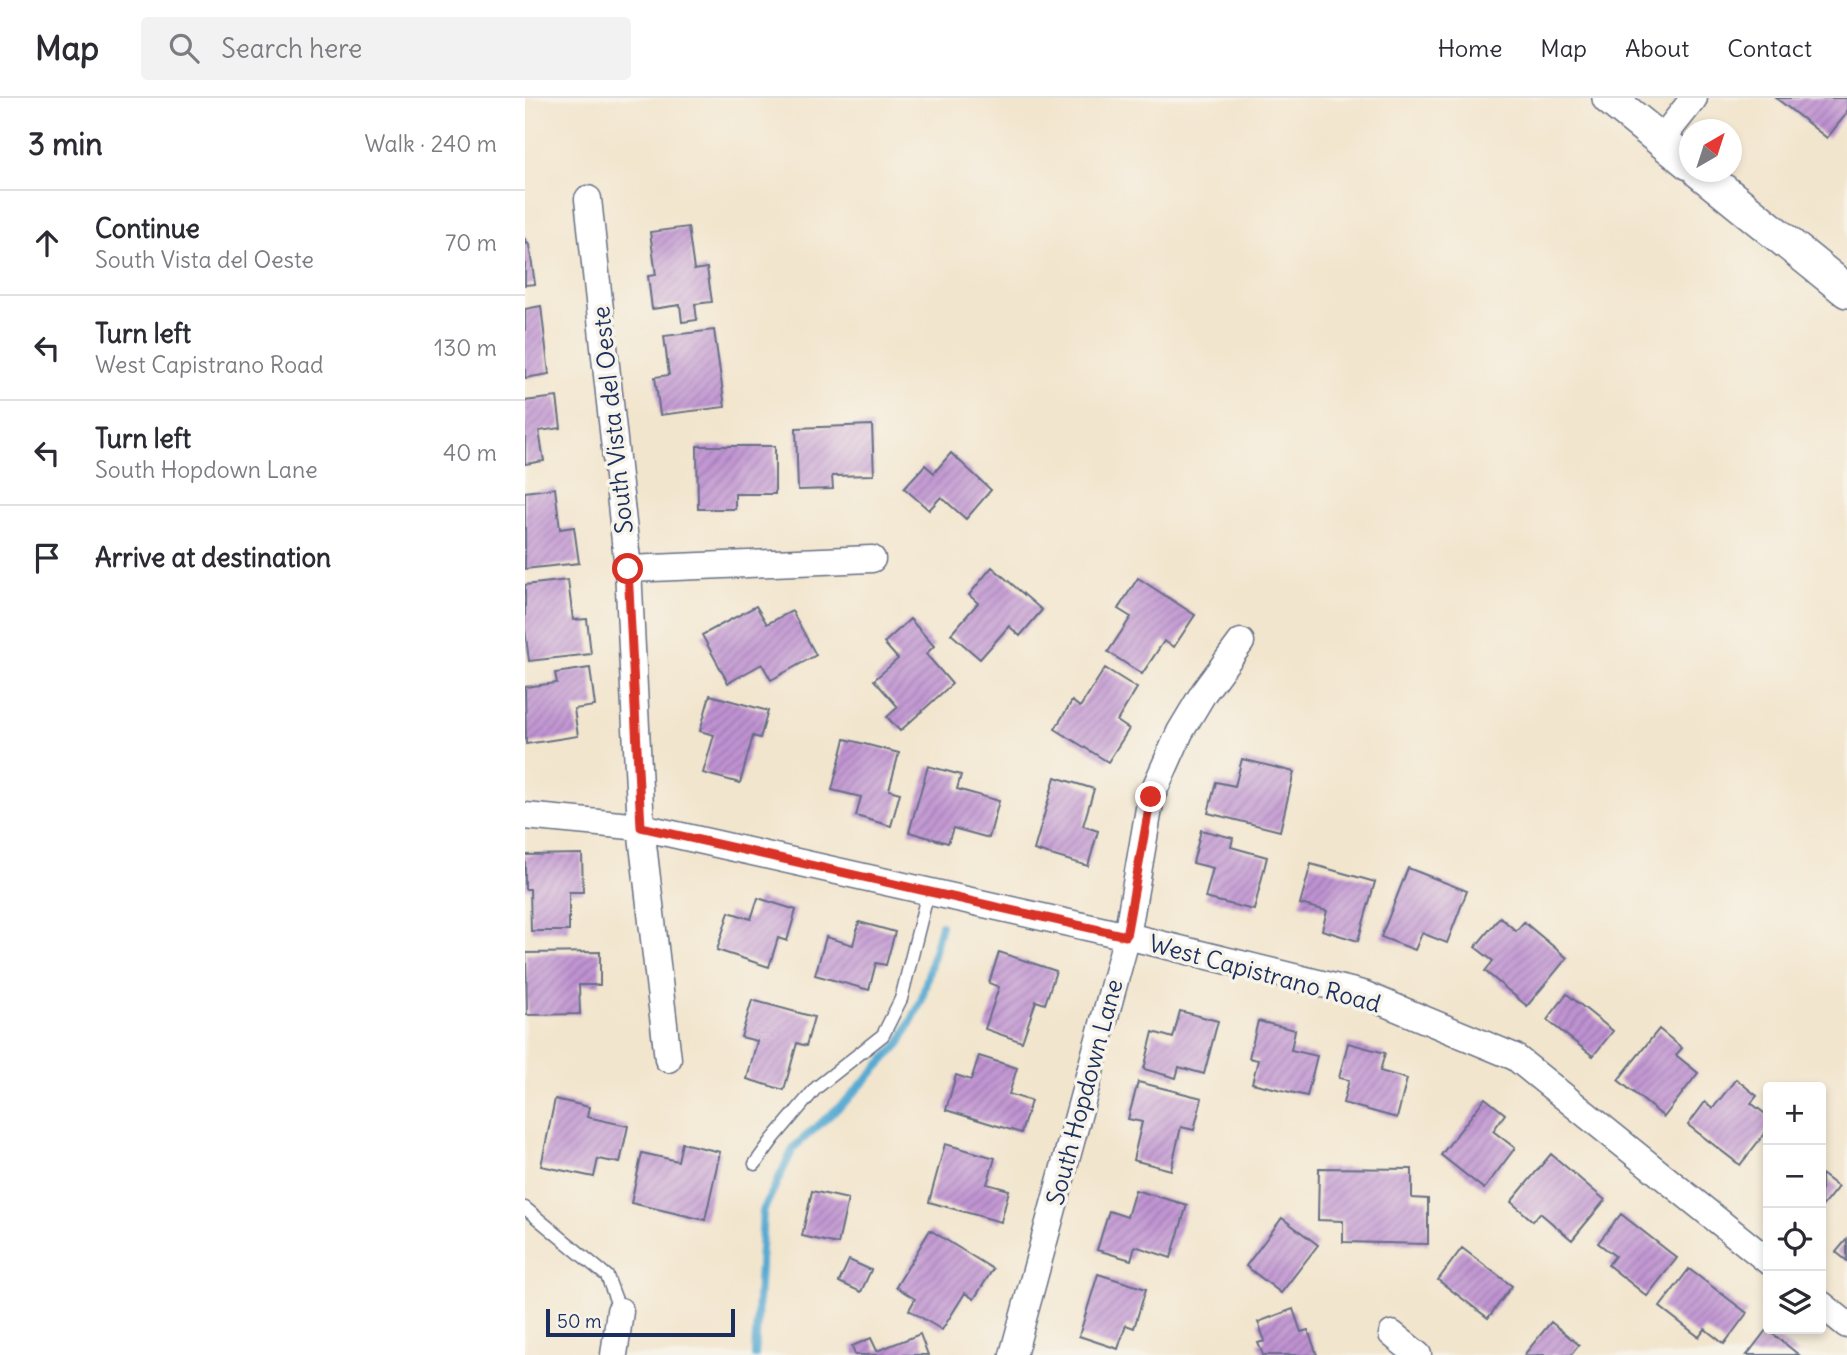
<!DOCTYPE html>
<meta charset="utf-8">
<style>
:root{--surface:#fff;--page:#f2f2f3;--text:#2b2b33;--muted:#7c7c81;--line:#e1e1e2}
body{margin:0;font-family:Delius,sans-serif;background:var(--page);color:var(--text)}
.controls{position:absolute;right:21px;bottom:21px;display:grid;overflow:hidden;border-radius:7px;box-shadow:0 4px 10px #0003}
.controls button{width:63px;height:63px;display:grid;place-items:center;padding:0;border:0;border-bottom:2px solid var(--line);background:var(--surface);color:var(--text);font:35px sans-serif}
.compass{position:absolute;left:1154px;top:21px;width:63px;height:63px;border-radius:50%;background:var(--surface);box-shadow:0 4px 10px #0003;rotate:39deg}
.scale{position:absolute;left:21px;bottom:18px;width:189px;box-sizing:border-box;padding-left:7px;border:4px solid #1b2f5e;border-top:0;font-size:19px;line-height:24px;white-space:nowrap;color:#1b2f5e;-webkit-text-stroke:5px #f7f3e8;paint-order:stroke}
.stop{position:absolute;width:21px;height:21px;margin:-16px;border:5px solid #d93025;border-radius:50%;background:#fff}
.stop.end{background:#d93025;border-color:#fff;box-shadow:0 2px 7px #0008}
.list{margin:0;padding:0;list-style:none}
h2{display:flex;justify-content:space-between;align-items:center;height:91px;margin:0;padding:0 28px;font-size:30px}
h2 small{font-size:23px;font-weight:400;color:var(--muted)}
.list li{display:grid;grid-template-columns:46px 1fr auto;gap:21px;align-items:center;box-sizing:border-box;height:105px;padding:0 28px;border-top:2px solid var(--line)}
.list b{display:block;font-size:26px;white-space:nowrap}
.list p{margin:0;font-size:23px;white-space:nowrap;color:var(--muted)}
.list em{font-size:23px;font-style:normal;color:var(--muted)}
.icon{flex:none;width:38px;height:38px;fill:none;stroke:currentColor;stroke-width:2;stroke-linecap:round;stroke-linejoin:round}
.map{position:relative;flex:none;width:1322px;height:1257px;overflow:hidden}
header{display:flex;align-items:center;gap:42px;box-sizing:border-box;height:98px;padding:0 35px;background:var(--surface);border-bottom:2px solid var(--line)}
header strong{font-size:33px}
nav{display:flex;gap:38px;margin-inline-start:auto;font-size:24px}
.search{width:490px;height:63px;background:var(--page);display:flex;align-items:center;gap:18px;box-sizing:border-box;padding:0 24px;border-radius:7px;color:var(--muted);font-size:26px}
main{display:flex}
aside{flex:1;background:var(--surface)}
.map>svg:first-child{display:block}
</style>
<header>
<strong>Map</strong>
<div class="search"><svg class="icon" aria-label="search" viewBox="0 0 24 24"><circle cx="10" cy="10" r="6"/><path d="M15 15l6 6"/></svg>Search here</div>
<nav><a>Home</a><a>Map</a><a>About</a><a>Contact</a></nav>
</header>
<main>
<aside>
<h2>3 min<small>Walk · 240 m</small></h2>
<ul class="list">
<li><svg class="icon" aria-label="ahead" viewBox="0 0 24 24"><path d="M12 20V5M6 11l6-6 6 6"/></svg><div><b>Continue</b><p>South Vista del Oeste</p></div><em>70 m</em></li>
<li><svg class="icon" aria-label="left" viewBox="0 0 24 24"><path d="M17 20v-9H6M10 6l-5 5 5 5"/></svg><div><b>Turn left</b><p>West Capistrano Road</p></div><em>130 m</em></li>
<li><svg class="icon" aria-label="left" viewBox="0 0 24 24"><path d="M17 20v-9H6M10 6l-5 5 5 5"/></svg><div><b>Turn left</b><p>South Hopdown Lane</p></div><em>40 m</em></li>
<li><svg class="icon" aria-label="arrive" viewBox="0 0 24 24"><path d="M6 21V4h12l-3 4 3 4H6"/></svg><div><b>Arrive at destination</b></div></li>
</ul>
</aside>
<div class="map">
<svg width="1322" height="1257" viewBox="0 0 1322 1257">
<defs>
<pattern id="building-hatch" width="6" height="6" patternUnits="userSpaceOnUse" patternTransform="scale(1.75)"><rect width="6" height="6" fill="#bf92d1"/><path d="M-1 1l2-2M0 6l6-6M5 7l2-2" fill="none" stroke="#9a78ad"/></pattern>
</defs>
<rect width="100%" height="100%" fill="#f7f3e8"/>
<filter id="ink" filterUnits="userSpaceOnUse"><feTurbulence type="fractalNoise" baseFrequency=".0143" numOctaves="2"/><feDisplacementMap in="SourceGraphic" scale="14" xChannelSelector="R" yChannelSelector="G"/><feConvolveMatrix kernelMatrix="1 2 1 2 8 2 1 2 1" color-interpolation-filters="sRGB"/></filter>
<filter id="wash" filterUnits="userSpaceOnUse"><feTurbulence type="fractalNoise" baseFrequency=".00686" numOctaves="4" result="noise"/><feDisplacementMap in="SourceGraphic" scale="28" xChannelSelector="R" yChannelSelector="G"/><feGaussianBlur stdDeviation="1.57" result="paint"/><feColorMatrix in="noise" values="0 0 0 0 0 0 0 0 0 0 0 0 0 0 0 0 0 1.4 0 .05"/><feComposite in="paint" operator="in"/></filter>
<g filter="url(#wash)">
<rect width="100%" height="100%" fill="#f2e5cd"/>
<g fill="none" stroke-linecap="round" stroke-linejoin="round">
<path stroke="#57aad2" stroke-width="8" d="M230 1257 238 1113 269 1049 323 1001 375 945 396 904 416 827"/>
</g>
<g id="blocks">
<path fill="url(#building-hatch)" d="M1251 0H1322V15L1302 40Z
M163 129 169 172 182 170 187 204 170 206 172 222 157 224 155 207 127 211 123 178 131 177 125 134Z
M0 141 4 147 10 186 0 187Z
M16 208 24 276 0 280V211Z
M189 232 200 309 135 317 130 279 144 277 139 238Z
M32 299 36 330 14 333 19 363 0 366V303Z
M347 327 349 377 307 378 308 391 273 392 271 330Z
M172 348H250V396H210V411H173Z
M426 355 466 392 441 421 416 399 404 412 379 390 400 367 409 375Z
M30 390 35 431 49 429 54 465 0 471V394Z
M467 469 517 512 495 538 484 528 455 561 426 536 453 505 444 497Z
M613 480 670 517 649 549 639 543 617 576 583 554 606 519 593 511Z
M43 482 48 522 62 521 66 556 4 563 0 531V487Z
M231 508 242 526 267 513 291 557 246 582 237 566 203 585 177 537Z
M385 521 409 548 401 556 427 586 375 633 362 619 373 609 349 582 373 561 359 545Z
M65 570 70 608 49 611 53 638 1 646 0 589 32 585 30 575Z
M580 570 612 590 592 623 604 631 583 664 530 631 547 603 555 609Z
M185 597 243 613 235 640 228 638 215 685 178 675 189 637 175 633Z
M320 641 374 655 364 692 375 695 366 728 331 718 336 699 307 692Z
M717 661 769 674 755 733 683 715 691 684 710 688Z
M403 668 436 677 432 691 474 703 464 740 428 730 423 745 384 734Z
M530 679 569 691 558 728 573 733 563 768 509 752Z
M676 732 708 740 706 749 742 759 729 812 680 800 688 770 668 765Z
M57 756 58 794H44V833H6L5 791H0V757Z
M786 766 850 784 833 843 797 832 802 813 775 806Z
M883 770 942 793 922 845 897 835 890 852 856 839Z
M233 800 271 812 262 843 253 840 244 869 192 852 204 814 226 821Z
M975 819 991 833 999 824 1042 860 1002 908 960 873 968 863 950 849Z
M334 824 370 834 361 867 351 865 344 892 290 877 301 839 328 847Z
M75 854V887H54L55 916 2 917 1 855Z
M474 854 531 873 520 906 511 903 497 944 460 931 474 889 464 885Z
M1042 896 1088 933 1068 958 1022 922Z
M227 902 289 919 281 948 272 945 259 992 222 981 232 943 216 939Z
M655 913 693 923 679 976 654 969 651 980 619 971 628 934 648 940Z
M733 923 770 932 766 952 792 958 782 998 727 985 733 962 724 960Z
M1134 931 1157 950 1151 957 1173 975 1139 1019 1093 982Z
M823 945 860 955 855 973 882 981 872 1020 818 1005 824 982 814 980Z
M454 958 492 970 484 996 506 1003 496 1035 421 1012 431 977 446 982Z
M1211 981 1232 998 1226 1005 1243 1018V1031L1215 1067 1163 1027 1180 1004 1188 1010Z
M613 984 677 1000 669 1032 656 1029 646 1072 608 1062 617 1024 603 1021Z
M960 1000 980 1016 968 1033 990 1050 959 1091 916 1057Z
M30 1001 64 1009 62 1019 103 1028 95 1065 73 1061 69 1079 16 1068Z
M157 1045 195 1054 180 1122 106 1105 117 1055 153 1063Z
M420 1046 470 1060 462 1086 484 1092 476 1124 404 1104Z
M1026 1056 1080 1102 1047 1142 1015 1115 1008 1123 986 1104Z
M794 1070 887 1071V1100L903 1101V1146L818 1144V1123L793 1122Z
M1296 1076 1313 1089 1296 1110Z
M610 1092 662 1107 646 1160 610 1148 606 1162 572 1152 584 1113 602 1119Z
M287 1093 323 1101 313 1146 277 1138Z
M1096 1116 1152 1160 1122 1198 1083 1167 1090 1158 1073 1145Z
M757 1120 793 1147 756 1195 721 1168Z
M405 1132 468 1171 449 1201 440 1195 417 1232 384 1212 390 1201 371 1189Z
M1322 1141V1163L1311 1154Z
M937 1150 987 1188 963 1220 913 1182Z
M324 1162 346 1172 336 1194 314 1184Z
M1164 1171 1222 1215 1199 1246 1180 1231 1174 1239 1135 1209Z
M573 1176 621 1191 609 1230 601 1227 593 1251 554 1238Z
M768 1211 776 1234 783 1232 792 1257H738L733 1245 740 1243 733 1224Z
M1026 1224 1054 1247 1046 1257H999Z
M1242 1231 1274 1257H1222Z
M395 1236 403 1257H330L327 1248 346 1240 352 1253Z"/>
</g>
</g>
<g filter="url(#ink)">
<use href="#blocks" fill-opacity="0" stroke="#666f85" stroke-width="2"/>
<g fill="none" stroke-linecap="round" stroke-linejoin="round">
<defs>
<path id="service" d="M230 1066 248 1041 291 990 358 937 376 901 403 794
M0 1110 82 1178 95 1213"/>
<path id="minor" d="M1136 42 1169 0
M63 101 103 471 116 729 143 961
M103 471 347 461
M0 718 116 729 602 838 838 896 990 959 1243 1163
M1296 1206 1322 1227
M867 1236 893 1257
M89 1257 95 1213
M488 1257 602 838 626 699 655 634 679 594 716 544"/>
<path id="tertiary" d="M1084 0 1164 65
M1175 74 1322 193"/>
</defs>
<use href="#service" stroke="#666f85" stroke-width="15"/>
<use href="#minor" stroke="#666f85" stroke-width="29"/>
<use href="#tertiary" stroke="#666f85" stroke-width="36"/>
<use href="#service" stroke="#fff" stroke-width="12"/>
<use href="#minor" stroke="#fff" stroke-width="26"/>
<use href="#tertiary" stroke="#fff" stroke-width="33"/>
</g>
</g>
<g fill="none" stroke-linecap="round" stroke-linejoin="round" filter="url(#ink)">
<path stroke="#d93025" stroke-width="9" d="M103 471 116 729 601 838 626 699"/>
</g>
<g text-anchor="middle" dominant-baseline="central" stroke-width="7" stroke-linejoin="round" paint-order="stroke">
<g font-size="24" fill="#1b2f5e" stroke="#f7f3e8">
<text transform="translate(87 322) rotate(-96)">South Vista del Oeste</text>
<text transform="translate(740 875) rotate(15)">West Capistrano Road</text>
<text transform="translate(559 994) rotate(-75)">South Hopdown Lane</text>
</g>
</g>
</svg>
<div class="controls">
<button>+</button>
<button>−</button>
<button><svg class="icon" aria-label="locate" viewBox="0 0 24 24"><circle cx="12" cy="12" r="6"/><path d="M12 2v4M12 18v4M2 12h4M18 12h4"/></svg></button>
<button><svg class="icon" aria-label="layers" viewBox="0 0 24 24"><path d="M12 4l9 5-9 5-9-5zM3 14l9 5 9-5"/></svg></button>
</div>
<svg class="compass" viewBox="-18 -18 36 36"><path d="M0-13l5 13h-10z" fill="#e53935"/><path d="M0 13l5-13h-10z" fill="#7c7c81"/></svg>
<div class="scale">50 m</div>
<div class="stop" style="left:103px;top:471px"></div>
<div class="stop end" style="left:626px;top:699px"></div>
</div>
</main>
